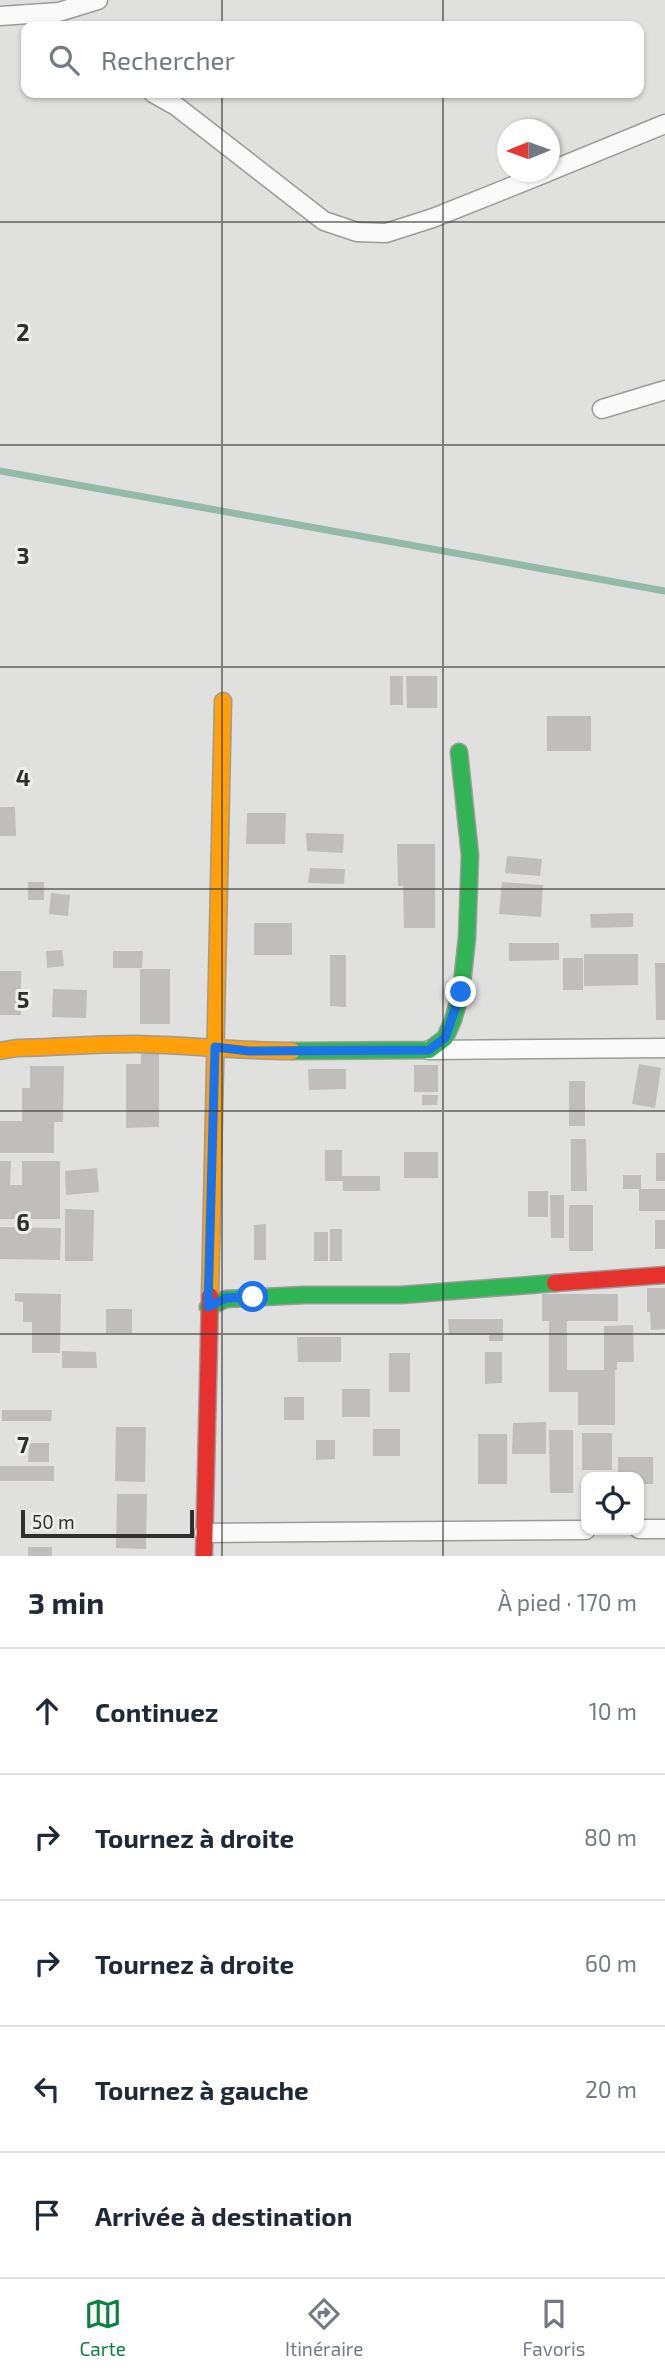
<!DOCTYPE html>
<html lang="fr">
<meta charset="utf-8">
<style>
:root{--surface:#fff;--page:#f6f6f7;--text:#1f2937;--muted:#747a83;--line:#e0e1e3;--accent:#0b8043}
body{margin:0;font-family:"Exo 2",sans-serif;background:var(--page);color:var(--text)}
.controls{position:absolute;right:21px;bottom:21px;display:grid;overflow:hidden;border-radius:14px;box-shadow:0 2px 5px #0004}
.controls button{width:63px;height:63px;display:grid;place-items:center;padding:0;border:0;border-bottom:2px solid var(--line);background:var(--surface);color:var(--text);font:35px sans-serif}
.compass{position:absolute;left:497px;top:119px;width:63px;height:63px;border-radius:50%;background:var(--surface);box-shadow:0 2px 5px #0004;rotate:269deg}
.scale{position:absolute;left:21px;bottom:18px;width:173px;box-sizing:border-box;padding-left:7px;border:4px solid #2f2f2d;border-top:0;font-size:19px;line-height:24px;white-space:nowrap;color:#2f2f2d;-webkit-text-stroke:5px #eeeeea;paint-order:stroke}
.stop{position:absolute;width:21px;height:21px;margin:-16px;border:5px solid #1a73e8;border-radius:50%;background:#fff}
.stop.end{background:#1a73e8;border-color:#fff;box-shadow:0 2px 7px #0008}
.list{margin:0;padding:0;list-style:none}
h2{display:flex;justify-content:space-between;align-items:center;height:91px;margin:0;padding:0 28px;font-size:30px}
h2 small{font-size:23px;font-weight:400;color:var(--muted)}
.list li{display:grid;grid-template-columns:46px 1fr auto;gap:21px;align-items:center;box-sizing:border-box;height:126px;padding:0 28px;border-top:2px solid var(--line)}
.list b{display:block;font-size:26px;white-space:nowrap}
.list em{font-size:23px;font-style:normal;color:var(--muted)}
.icon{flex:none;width:38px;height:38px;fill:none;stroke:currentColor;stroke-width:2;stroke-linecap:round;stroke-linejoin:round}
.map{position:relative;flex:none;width:665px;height:1556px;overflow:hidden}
.search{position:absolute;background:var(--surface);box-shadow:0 2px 5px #0004;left:21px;right:21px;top:21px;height:77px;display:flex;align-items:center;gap:18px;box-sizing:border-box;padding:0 24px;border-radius:14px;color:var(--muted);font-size:26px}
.sheet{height:721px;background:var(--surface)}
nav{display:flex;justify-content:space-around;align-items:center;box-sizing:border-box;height:98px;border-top:2px solid var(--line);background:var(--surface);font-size:19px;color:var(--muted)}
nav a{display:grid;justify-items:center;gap:4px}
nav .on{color:var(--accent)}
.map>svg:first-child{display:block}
</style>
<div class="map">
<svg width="665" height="1556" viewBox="0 0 665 1556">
<rect width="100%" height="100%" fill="#e0e0de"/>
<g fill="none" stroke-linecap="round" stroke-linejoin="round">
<path stroke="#94b9a6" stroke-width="7" d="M0 471 665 591"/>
</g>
<path fill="#bfbebd" d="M390 676H403V705H390Z
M406 676H437V708H407Z
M547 716H591V751H547Z
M0 807H15L16 836H0Z
M247 813H286L285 844H246Z
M306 833 344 834 343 853 307 851Z
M397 844H435V928H404L403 886H398Z
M507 856 542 859 540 876 505 873Z
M310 868 345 869 344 884 308 883Z
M28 882H44V900H28Z
M502 882 543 885 541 917 499 914Z
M51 893 70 895 68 916 49 914Z
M633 913V927L591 928 590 914Z
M254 923H292V955H254Z
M509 943H559V960L509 961Z
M62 950 64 966 47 968 46 951Z
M113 951H143L142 968H113Z
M584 954H638V985L584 986Z
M330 955H346V1007L330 1006Z
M563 958H583V990H563Z
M655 963H665V1020H656Z
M140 969H170V1024H140Z
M0 971H21V1015H0Z
M53 989 87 990 86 1018 52 1017Z
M141 1054H159V1127L126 1128V1064H141Z
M639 1064 661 1068 655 1108 632 1104Z
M414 1065H438V1092H414Z
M30 1066H64L63 1122H54V1153H0V1121H22V1088H30Z
M308 1069H346V1089L309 1090Z
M569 1081H585V1126H569Z
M422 1095H438L437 1105H422Z
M571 1139H586L587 1191H571Z
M325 1150H342V1176H380V1191H343V1181H325Z
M404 1152H438V1178H404Z
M656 1153H665V1181H656Z
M0 1161H11L10 1185H22V1161H60V1219H0Z
M97 1168 99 1192 66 1195 65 1171Z
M623 1175H641V1189H665V1211H639V1189H623Z
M528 1191H548V1217H528Z
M550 1195H564V1238H551Z
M569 1205H593V1251H569Z
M65 1209 94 1210 93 1261H65Z
M655 1220H665V1249H655Z
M266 1224V1260H254V1225Z
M0 1227 61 1228 60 1260 0 1259Z
M330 1229H342V1261H330Z
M314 1232H328V1261H314Z
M647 1288H665V1329L651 1330 650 1312H647Z
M15 1293 61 1294 60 1353H32V1322H23V1302L15 1301Z
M542 1294H618V1321H567V1370H604V1326L633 1325 634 1362H617V1370H615V1425H578V1392H549V1321H542Z
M106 1309H132V1333H106Z
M448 1319H503V1341H489V1335H449Z
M297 1337H341V1362H298Z
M62 1351 96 1352 97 1368H62Z
M485 1352H502V1383L485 1384Z
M389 1353H410V1392H389Z
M342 1389H370V1417H342Z
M284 1397H304V1420H284Z
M2 1410H52L51 1421H2Z
M546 1422V1454H512L513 1423Z
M116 1427H146L145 1482 115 1481Z
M373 1429H400V1456H373Z
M549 1430H573V1493H550Z
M582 1433H612V1470H582Z
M478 1434H507V1484H478Z
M316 1440H335V1459L316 1460Z
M29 1443H49V1462H28Z
M618 1457H653V1484H639V1477H618Z
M0 1466H54V1481H0Z
M117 1494H147L146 1549 116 1548Z
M28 1547H52V1556H28Z"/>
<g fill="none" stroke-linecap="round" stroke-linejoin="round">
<defs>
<path id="street" d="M0 16 59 12 98 0
M153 93 176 106 324 221 357 232 386 233 433 218 548 172
M550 171 665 124
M602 409 665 390
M429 1050 665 1048
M639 1529H665
M204 1533 586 1530"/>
<path id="fast" d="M292 1051 429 1050 445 1038 453 1020 461 992 467 938 470 855 459 752
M208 1307 226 1299 304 1295H401L555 1283"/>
<path id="slow" d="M0 1051 17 1048C56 1047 96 1044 136 1044 188 1045 240 1051 292 1051
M210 1296 223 701"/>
<path id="jam" d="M555 1283 665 1275
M204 1556 210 1296"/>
</defs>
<use href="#street" stroke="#9b9b99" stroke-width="21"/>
<use href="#fast" stroke="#9b9b99" stroke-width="19"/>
<use href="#slow" stroke="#9b9b99" stroke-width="19"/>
<use href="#jam" stroke="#9b9b99" stroke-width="19"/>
<use href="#street" stroke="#fafafa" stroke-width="18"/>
<use href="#fast" stroke="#30b455" stroke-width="16"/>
<use href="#slow" stroke="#ff9f0a" stroke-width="16"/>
<use href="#jam" stroke="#e5322d" stroke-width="16"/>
</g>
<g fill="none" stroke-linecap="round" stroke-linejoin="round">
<path stroke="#1a73e8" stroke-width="9" d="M253 1297 226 1298 208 1307 215 1047 249 1051 429 1050 445 1038 461 992"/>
</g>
<path fill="none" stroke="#2f2f2d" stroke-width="2" stroke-opacity="0.55" d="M222 0V26M443 0V26M222 93V1556M443 93V1556M0 222H665M0 445H665M0 667H665M0 889H665M0 1111H665M0 1334H665"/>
<g font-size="23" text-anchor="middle" font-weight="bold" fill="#2f2f2d" stroke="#eeeeea" stroke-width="6" stroke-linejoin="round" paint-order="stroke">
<text x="23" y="341">2</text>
<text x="23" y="564">3</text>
<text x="23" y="786">4</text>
<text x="23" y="1008">5</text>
<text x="23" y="1231">6</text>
<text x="23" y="1453">7</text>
</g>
</svg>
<div class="controls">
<button><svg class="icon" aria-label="locate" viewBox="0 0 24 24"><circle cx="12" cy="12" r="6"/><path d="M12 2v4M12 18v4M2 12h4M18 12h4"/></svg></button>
</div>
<svg class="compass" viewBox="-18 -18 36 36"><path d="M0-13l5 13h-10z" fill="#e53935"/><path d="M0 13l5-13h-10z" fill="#747a83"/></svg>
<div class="scale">50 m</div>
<div class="stop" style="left:253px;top:1297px"></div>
<div class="stop end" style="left:461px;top:992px"></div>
<div class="search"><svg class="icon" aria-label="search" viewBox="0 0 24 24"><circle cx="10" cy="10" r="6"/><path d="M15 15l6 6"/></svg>Rechercher</div>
</div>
<section class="sheet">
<h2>3 min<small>À pied · 170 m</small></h2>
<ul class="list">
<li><svg class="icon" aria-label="ahead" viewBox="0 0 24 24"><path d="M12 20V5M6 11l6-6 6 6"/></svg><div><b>Continuez</b></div><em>10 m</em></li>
<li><svg class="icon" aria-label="right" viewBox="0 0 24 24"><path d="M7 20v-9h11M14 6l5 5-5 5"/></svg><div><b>Tournez à droite</b></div><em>80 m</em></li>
<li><svg class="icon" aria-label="right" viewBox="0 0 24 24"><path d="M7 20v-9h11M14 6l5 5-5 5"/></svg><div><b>Tournez à droite</b></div><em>60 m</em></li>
<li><svg class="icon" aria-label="left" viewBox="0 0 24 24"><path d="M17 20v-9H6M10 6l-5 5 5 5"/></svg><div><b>Tournez à gauche</b></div><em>20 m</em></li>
<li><svg class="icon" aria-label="arrive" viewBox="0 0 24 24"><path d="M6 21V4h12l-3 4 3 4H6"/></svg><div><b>Arrivée à destination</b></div></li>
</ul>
</section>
<nav>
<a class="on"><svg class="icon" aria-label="map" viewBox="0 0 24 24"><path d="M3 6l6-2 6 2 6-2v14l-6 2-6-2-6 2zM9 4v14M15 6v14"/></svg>Carte</a>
<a><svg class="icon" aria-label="directions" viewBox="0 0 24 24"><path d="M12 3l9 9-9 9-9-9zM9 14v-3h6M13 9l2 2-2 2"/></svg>Itinéraire</a>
<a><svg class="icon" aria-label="saved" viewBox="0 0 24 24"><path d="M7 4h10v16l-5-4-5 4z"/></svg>Favoris</a>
</nav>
